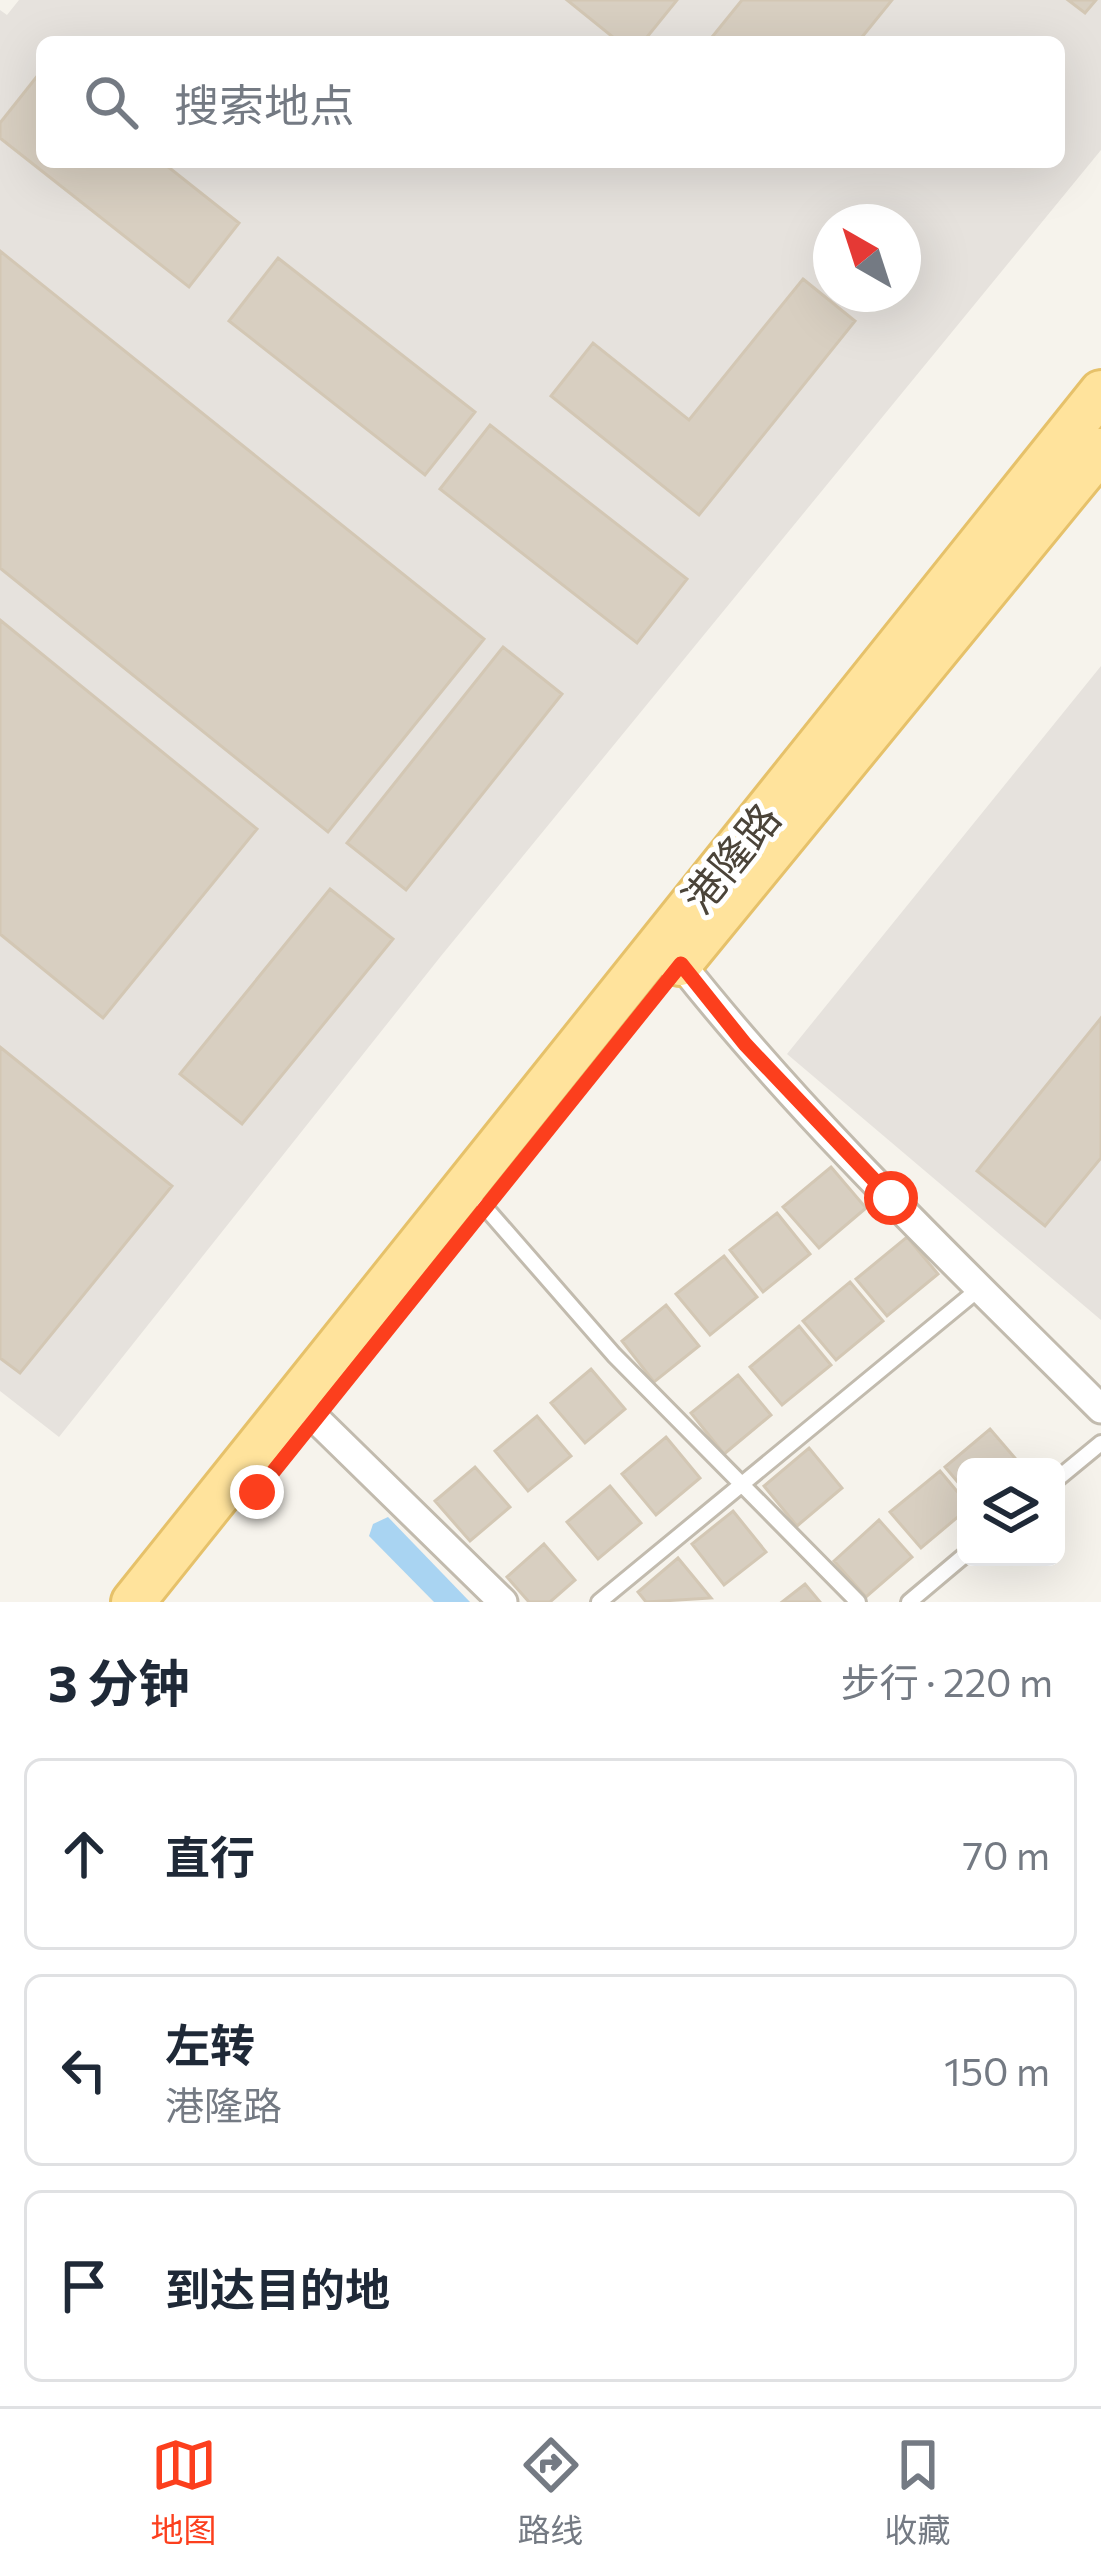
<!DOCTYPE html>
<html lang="zh">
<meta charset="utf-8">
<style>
:root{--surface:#fff;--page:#f6f6f7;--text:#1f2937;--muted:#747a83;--line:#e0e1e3;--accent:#fc3f1d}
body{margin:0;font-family:Commissioner,"Noto Sans SC",sans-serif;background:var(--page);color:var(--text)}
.controls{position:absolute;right:36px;bottom:36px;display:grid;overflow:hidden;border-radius:18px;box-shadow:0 12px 48px #0002}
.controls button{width:108px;height:108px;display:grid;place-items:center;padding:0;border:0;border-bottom:3px solid var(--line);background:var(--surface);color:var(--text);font:60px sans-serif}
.compass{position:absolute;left:813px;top:204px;width:108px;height:108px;border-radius:50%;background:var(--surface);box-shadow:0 12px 48px #0002;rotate:321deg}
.stop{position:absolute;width:36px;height:36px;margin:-27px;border:9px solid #fc3f1d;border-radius:50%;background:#fff}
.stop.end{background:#fc3f1d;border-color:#fff;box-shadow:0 3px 12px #0008}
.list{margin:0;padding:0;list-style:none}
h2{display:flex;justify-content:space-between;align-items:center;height:156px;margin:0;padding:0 48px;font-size:51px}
h2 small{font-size:39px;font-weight:400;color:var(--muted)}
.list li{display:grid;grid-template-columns:78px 1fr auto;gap:36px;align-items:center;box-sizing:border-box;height:192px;margin:0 24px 24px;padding:0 24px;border:3px solid var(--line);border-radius:18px}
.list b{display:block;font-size:45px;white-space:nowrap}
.list p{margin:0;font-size:39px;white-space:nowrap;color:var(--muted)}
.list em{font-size:39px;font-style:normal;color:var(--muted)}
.icon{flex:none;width:66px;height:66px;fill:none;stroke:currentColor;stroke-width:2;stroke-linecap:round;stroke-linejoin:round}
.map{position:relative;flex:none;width:1101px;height:1602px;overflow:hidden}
.search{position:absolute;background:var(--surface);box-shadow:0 12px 48px #0002;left:36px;right:36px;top:36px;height:132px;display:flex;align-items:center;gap:30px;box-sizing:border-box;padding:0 42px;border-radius:18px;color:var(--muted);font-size:45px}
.sheet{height:804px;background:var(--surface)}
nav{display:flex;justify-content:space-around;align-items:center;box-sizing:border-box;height:168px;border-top:3px solid var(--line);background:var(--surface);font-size:33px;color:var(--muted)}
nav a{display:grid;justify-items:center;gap:6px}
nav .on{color:var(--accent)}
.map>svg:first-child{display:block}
</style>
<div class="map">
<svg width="1101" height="1602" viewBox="0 0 1101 1602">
<rect width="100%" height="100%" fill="#f6f3ec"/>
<path fill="#e6e2dd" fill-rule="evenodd" d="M19 0H1101V150L441 956 59 1437 0 1391V10L7 15ZM42 42H1059V162H42ZM831 222H903V294H831Z
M1101 666V1320L787 1054Z"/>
<path fill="#a9d4f2" d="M388 1517 470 1602H434L369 1536 373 1524Z"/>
<path fill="#d8cfc1" stroke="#d3c7b4" stroke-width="3" d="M567 0H677L643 42H619Z
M742 0H892L858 42H708Z
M1068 0H1096L1085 13Z
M42 70V162H162L239 223 189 287 0 138V123Z
M0 251 484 639 328 832 0 568Z
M278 258 475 412 425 475 229 321Z
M803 279 855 321 699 515 551 396 593 343 689 420Z
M490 425 687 579 637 643 440 489Z
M0 620 257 829 103 1018 0 934Z
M503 647 562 694 406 890 347 843Z
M330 889 393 939 242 1124 180 1074Z
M1101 1018V1158L1045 1226 977 1171Z
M0 1047 172 1186 20 1373 0 1358Z
M831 1167 866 1208 819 1248 783 1207Z
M777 1213 810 1254 763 1292 730 1250Z
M907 1237 938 1274 887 1316 856 1279Z
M724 1256 757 1297 710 1335 676 1294Z
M850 1282 883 1321 836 1360 803 1321Z
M666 1305 699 1346 654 1382 622 1341Z
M799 1326 831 1365 782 1405 750 1367Z
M591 1369 625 1409 585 1443 551 1403Z
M738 1375 771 1415 724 1454 691 1413Z
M537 1416 571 1456 528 1491 495 1451Z
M990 1429 1020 1464 966 1467V1492L945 1467Z
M666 1437 700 1478 656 1515 622 1474Z
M809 1448 842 1488 797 1526 764 1486Z
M475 1467 510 1507 470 1541 435 1501Z
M940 1471 966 1502V1510L921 1548 890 1512Z
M610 1486 641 1523 598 1559 567 1522Z
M733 1511 766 1552 724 1585 692 1544Z
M879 1520 912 1557 866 1597 834 1561Z
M544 1544 575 1580 550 1602H529L507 1577Z
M678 1558 711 1598 646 1602 638 1592Z
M805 1584 820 1602H782Z"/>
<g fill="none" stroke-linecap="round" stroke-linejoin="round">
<defs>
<path id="lane" d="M484 1206 614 1355 858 1602
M1056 1480 1101 1443
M599 1602 980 1288
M909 1602 966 1554"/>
<path id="street" d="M681 964C808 1124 957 1265 1101 1409
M316 1419 503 1602"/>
<path id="primary" d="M680 964 1101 450
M133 1602 1101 392"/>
</defs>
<use href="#lane" stroke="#c2bbae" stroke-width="20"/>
<use href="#street" stroke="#c2bbae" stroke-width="33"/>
<use href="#primary" stroke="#e6c16a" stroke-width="48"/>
<use href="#lane" stroke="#fff" stroke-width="14"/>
<use href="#street" stroke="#fff" stroke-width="27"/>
<use href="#primary" stroke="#ffe39c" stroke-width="42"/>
</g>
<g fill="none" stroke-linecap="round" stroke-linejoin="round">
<path stroke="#fc3f1d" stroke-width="15" d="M257 1492 681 964 745 1044 891 1198"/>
</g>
<g text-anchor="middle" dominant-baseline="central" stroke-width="10" stroke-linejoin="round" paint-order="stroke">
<g font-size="42" fill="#4b4439" stroke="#fff">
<text transform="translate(730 857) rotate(-51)">港隆路</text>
</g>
</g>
</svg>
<div class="controls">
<button><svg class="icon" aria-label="layers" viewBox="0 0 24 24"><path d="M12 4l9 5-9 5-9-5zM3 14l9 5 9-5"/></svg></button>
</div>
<svg class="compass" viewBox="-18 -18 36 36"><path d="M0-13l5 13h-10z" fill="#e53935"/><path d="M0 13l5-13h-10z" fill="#747a83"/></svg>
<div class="stop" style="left:891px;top:1198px"></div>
<div class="stop end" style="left:257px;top:1492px"></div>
<div class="search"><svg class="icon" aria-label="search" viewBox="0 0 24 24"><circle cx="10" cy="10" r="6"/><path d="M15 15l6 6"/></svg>搜索地点</div>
</div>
<section class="sheet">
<h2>3 分钟<small>步行 · 220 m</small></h2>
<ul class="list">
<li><svg class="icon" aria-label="ahead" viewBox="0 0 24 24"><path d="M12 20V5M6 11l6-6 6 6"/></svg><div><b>直行</b></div><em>70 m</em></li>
<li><svg class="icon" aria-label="left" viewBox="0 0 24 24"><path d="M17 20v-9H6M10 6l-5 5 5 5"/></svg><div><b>左转</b><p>港隆路</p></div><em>150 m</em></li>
<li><svg class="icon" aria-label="arrive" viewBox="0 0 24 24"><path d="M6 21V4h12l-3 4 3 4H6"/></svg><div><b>到达目的地</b></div></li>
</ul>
</section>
<nav>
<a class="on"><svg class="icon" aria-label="map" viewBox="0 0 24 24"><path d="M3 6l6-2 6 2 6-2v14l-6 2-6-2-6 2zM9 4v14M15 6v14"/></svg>地图</a>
<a><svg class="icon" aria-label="directions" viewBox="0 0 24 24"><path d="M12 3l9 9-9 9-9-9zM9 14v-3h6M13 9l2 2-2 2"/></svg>路线</a>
<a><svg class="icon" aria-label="saved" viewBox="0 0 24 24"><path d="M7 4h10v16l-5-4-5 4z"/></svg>收藏</a>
</nav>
